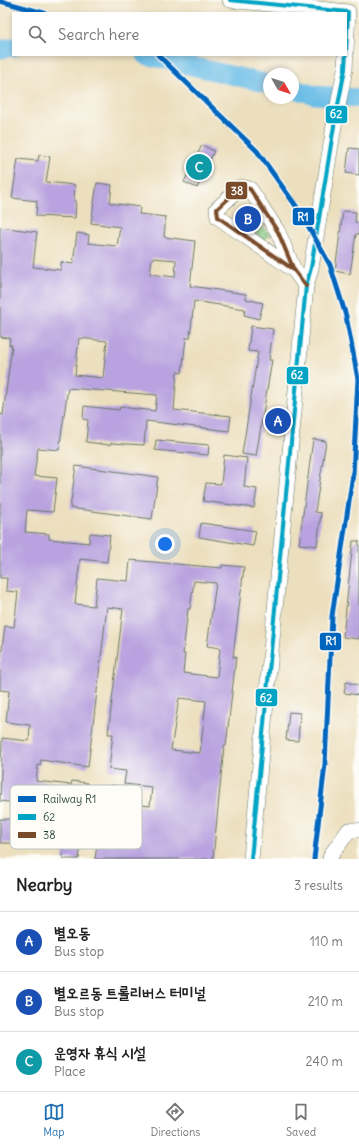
<!DOCTYPE html>
<meta charset="utf-8">
<style>
:root{--surface:#fff;--page:#f6f6f6;--text:#222;--muted:#767676;--line:#e0e0e0;--accent:#1f6fb2}
body{margin:0;font-family:Delius,"Poor Story",sans-serif;background:var(--page);color:var(--text)}
.compass{position:absolute;left:263px;top:68px;width:36px;height:36px;border-radius:50%;background:var(--surface);box-shadow:0 2px 6px #0003;rotate:129deg}
.you{position:absolute;left:165px;top:544px;width:14px;height:14px;margin:-10px;border:3px solid #fff;border-radius:50%;background:#1a73e8;box-shadow:0 0 0 6px #1a73e833}
.badge{display:grid;place-items:center;width:26px;height:26px;border-radius:50%;background:var(--accent);color:#fff;font-size:13px;font-weight:700}
.pin{position:absolute;translate:-50% -50%;border:2px solid #fff;box-shadow:0 1px 4px #0006}
.list{margin:0;padding:0;list-style:none}
h2{display:flex;justify-content:space-between;align-items:center;height:52px;margin:0;padding:0 16px;font-size:17px}
h2 small{font-size:13px;font-weight:400;color:var(--muted)}
.list li{display:grid;grid-template-columns:26px 1fr auto;gap:12px;align-items:center;box-sizing:border-box;height:60px;padding:0 16px;border-top:1px solid var(--line)}
.list b{display:block;font-size:15px;white-space:nowrap}
.list p{margin:0;font-size:13px;white-space:nowrap;color:var(--muted)}
.list em{font-size:13px;font-style:normal;color:var(--muted)}
.icon{flex:none;width:22px;height:22px;fill:none;stroke:currentColor;stroke-width:2;stroke-linecap:round;stroke-linejoin:round}
.map{position:relative;flex:none;width:359px;height:859px;overflow:hidden}
.search{position:absolute;background:var(--surface);box-shadow:0 2px 6px #0003;left:12px;right:12px;top:12px;height:44px;display:flex;align-items:center;gap:10px;box-sizing:border-box;padding:0 14px;border-radius:0px;color:var(--muted);font-size:15px}
.sheet{height:232px;background:var(--surface)}
nav{display:flex;justify-content:space-around;align-items:center;box-sizing:border-box;height:56px;border-top:1px solid var(--line);background:var(--surface);font-size:11px;color:var(--muted)}
nav a{display:grid;justify-items:center;gap:2px}
nav .on{color:var(--accent)}
.map>svg:first-child{display:block}
</style>
<div class="map">
<svg width="359" height="859" viewBox="0 0 359 859">
<defs>
<pattern id="grass-dots" width="8" height="8" patternUnits="userSpaceOnUse"><rect width="8" height="8" fill="#84c780"/><path d="M2 2h.1M6 6h.1" fill="none" stroke="#6ba36a" stroke-width="1.8" stroke-linecap="round"/></pattern>
</defs>
<rect width="100%" height="100%" fill="#fdfcf7"/>
<filter id="ink" filterUnits="userSpaceOnUse"><feTurbulence type="fractalNoise" baseFrequency=".025" numOctaves="2"/><feDisplacementMap in="SourceGraphic" scale="8" xChannelSelector="R" yChannelSelector="G"/><feConvolveMatrix kernelMatrix="1 2 1 2 8 2 1 2 1" color-interpolation-filters="sRGB"/></filter>
<filter id="wash" filterUnits="userSpaceOnUse"><feTurbulence type="fractalNoise" baseFrequency=".012" numOctaves="4" result="noise"/><feDisplacementMap in="SourceGraphic" scale="16" xChannelSelector="R" yChannelSelector="G"/><feGaussianBlur stdDeviation="0.9" result="paint"/><feColorMatrix in="noise" values="0 0 0 0 0 0 0 0 0 0 0 0 0 0 0 0 0 1.4 0 .05"/><feComposite in="paint" operator="in"/></filter>
<g filter="url(#wash)">
<rect width="100%" height="100%" fill="#ecdfbe"/>
<path fill="url(#grass-dots)" stroke="#52825a" d="M251 213 270 235 263 241 243 220Z"/>
<g fill="none" stroke-linecap="round" stroke-linejoin="round">
<path stroke="#6cbee7" stroke-width="19" d="M0 49 13 47
M145 55 269 84
M293 89 315 95 359 98"/>
</g>
<g id="blocks">
<path fill="#b8a2df" fill-rule="evenodd" d="M202 145 214 151 197 188 184 182Z
M349 148 359 149V175L346 173Z
M39 155 50 157 46 182 75 185 74 201H76L75 218 36 216 37 201 12 198 18 159 38 161Z
M97 183 112 185 110 203 140 207 139 214 166 217 164 237 195 241 190 286 246 294V299L263 303 259 319 244 315 245 309 194 301 190 338H186L182 373 177 372 174 410 231 416 229 431 146 421 144 445 111 443 110 445 86 442 88 420 83 419 84 406 119 410 120 407 155 411 157 395 68 388 59 450 38 448 34 476 57 478 53 512 27 510 25 532 49 534V539L89 543 90 533 110 535 107 562 80 559 75 604 94 606 97 578 128 581 130 560 222 568V565L244 567 233 657H236L226 746H224L213 859H95L100 822H106L110 785 126 787 124 803 150 806 152 787 124 784 126 771 109 769 113 734H108L123 609 107 607 88 767 41 760 40 765H38L36 781 71 785 72 781 87 783 79 859H63L64 844 0 843V819L65 820 66 809 0 801 2 738 29 741 30 725 6 722 9 691 0 690V664L5 626 14 627 18 592 6 591 7 578H0V414L3 415 12 345H9L10 338 0 337V227L37 232 33 267 61 270V262L73 264 77 233 89 235 88 243 117 246 120 227 91 223ZM152 258 176 260 175 277 150 274ZM79 338 107 341 103 378 75 375ZM194 581 216 583 207 646 220 648 217 677 183 673 185 654H183L188 609H190ZM179 698 206 701 200 753 171 750Z
M343 211 356 212 355 222 359 223V234H356L350 274 335 271Z
M251 326 273 329 269 360H272L256 456 242 454 258 352 248 351Z
M313 439 326 441 315 512 321 513 317 546 299 544Z
M156 440 209 445 208 455 155 450Z
M224 455 247 458 244 487 257 489 254 508 203 501 206 483 221 484Z
M76 466 158 477 152 519 70 508Z
M201 523 256 531 253 546 199 537Z
M353 541H359V639L343 637Z
M346 682 359 685V695L344 693Z
M289 712 300 713 298 741 286 740Z"/>
</g>
</g>
<g filter="url(#ink)">
<use href="#blocks" fill-opacity="0" stroke="#677664" stroke-width="1"/>
<g fill="none" stroke-linecap="round" stroke-linejoin="round">
<defs>
<path id="minor" d="M230 0 348 12 345 69 334 126 311 268 306 286 251 859
M294 270 218 217 217 209 241 187 250 189 278 232 294 270 306 286
M330 859 331 855 349 830H359"/>
</defs>
<use href="#minor" stroke="#677664" stroke-width="16"/>
<use href="#minor" stroke="#fff" stroke-width="15"/>
<defs>
<path id="bus-1" d="M230 0 348 12 345 69 334 126 311 268 306 286 251 859"/>
<path id="bus-2" d="M294 270 218 217 217 209 241 187 250 189 278 232 294 270 306 286"/>
</defs>
<use href="#bus-1" stroke="#fdfcf7" stroke-width="7"/>
<use href="#bus-2" stroke="#fdfcf7" stroke-width="7"/>
<use href="#bus-1" stroke="#02a4c6" stroke-width="4"/>
<use href="#bus-2" stroke="#7a4b2a" stroke-width="4"/>
<defs>
<path id="rail-1" d="M0 1 44 13
M158 55 257 151 301 213 330 265 346 316 358 379 353 474 332 616 325 764 314 859"/>
</defs>
<use href="#rail-1" stroke="#fdfcf7" stroke-width="8"/>
<use href="#rail-1" stroke="#0065bd" stroke-width="5"/>
</g>
</g>
<rect x="10" y="785" width="132" height="64" rx="6" fill="#fdfcf7" stroke="#bac3bc" stroke-width="1"/>
<rect x="18" y="796" width="18" height="6" fill="#0065bd"/>
<rect x="18" y="814" width="18" height="6" fill="#02a4c6"/>
<rect x="18" y="832" width="18" height="6" fill="#7a4b2a"/>
<g font-size="11" fill="#1f3d34">
<text x="43" y="803">Railway R1</text>
<text x="43" y="821">62</text>
<text x="43" y="839">38</text>
</g>
<g stroke="#fdfcf7" stroke-width="1.5">
<rect x="325" y="105" width="23" height="19" rx="4" fill="#02a4c6"/>
<rect x="225" y="181" width="23" height="19" rx="4" fill="#7a4b2a"/>
<rect x="292" y="207" width="23" height="19" rx="4" fill="#0065bd"/>
<rect x="286" y="366" width="23" height="19" rx="4" fill="#02a4c6"/>
<rect x="319" y="632" width="23" height="19" rx="4" fill="#0065bd"/>
<rect x="255" y="688" width="23" height="19" rx="4" fill="#02a4c6"/>
</g>
<g font-size="11" text-anchor="middle" font-weight="bold" fill="#fff">
<text x="336" y="118">62</text>
<text x="237" y="195">38</text>
<text x="303" y="221">R1</text>
<text x="297" y="379">62</text>
<text x="331" y="645">R1</text>
<text x="266" y="702">62</text>
</g>
</svg>
<svg class="compass" viewBox="-18 -18 36 36"><path d="M0-13l5 13h-10z" fill="#e53935"/><path d="M0 13l5-13h-10z" fill="#767676"/></svg>
<div class="you"></div>
<div class="pin badge" style="left:278px;top:421px;background:#1a4fb4">A</div>
<div class="pin badge" style="left:248px;top:219px;background:#1a4fb4">B</div>
<div class="pin badge" style="left:199px;top:167px;background:#0f9aa8">C</div>
<div class="search"><svg class="icon" aria-label="search" viewBox="0 0 24 24"><circle cx="10" cy="10" r="6"/><path d="M15 15l6 6"/></svg>Search here</div>
</div>
<section class="sheet">
<h2>Nearby<small>3 results</small></h2>
<ul class="list">
<li><span class="badge" style="background:#1a4fb4">A</span><div><b>별오동</b><p>Bus stop</p></div><em>110 m</em></li>
<li><span class="badge" style="background:#1a4fb4">B</span><div><b>별오르동 트롤리버스 터미널</b><p>Bus stop</p></div><em>210 m</em></li>
<li><span class="badge" style="background:#0f9aa8">C</span><div><b>운영자 휴식 시설</b><p>Place</p></div><em>240 m</em></li>
</ul>
</section>
<nav>
<a class="on"><svg class="icon" aria-label="map" viewBox="0 0 24 24"><path d="M3 6l6-2 6 2 6-2v14l-6 2-6-2-6 2zM9 4v14M15 6v14"/></svg>Map</a>
<a><svg class="icon" aria-label="directions" viewBox="0 0 24 24"><path d="M12 3l9 9-9 9-9-9zM9 14v-3h6M13 9l2 2-2 2"/></svg>Directions</a>
<a><svg class="icon" aria-label="saved" viewBox="0 0 24 24"><path d="M7 4h10v16l-5-4-5 4z"/></svg>Saved</a>
</nav>
